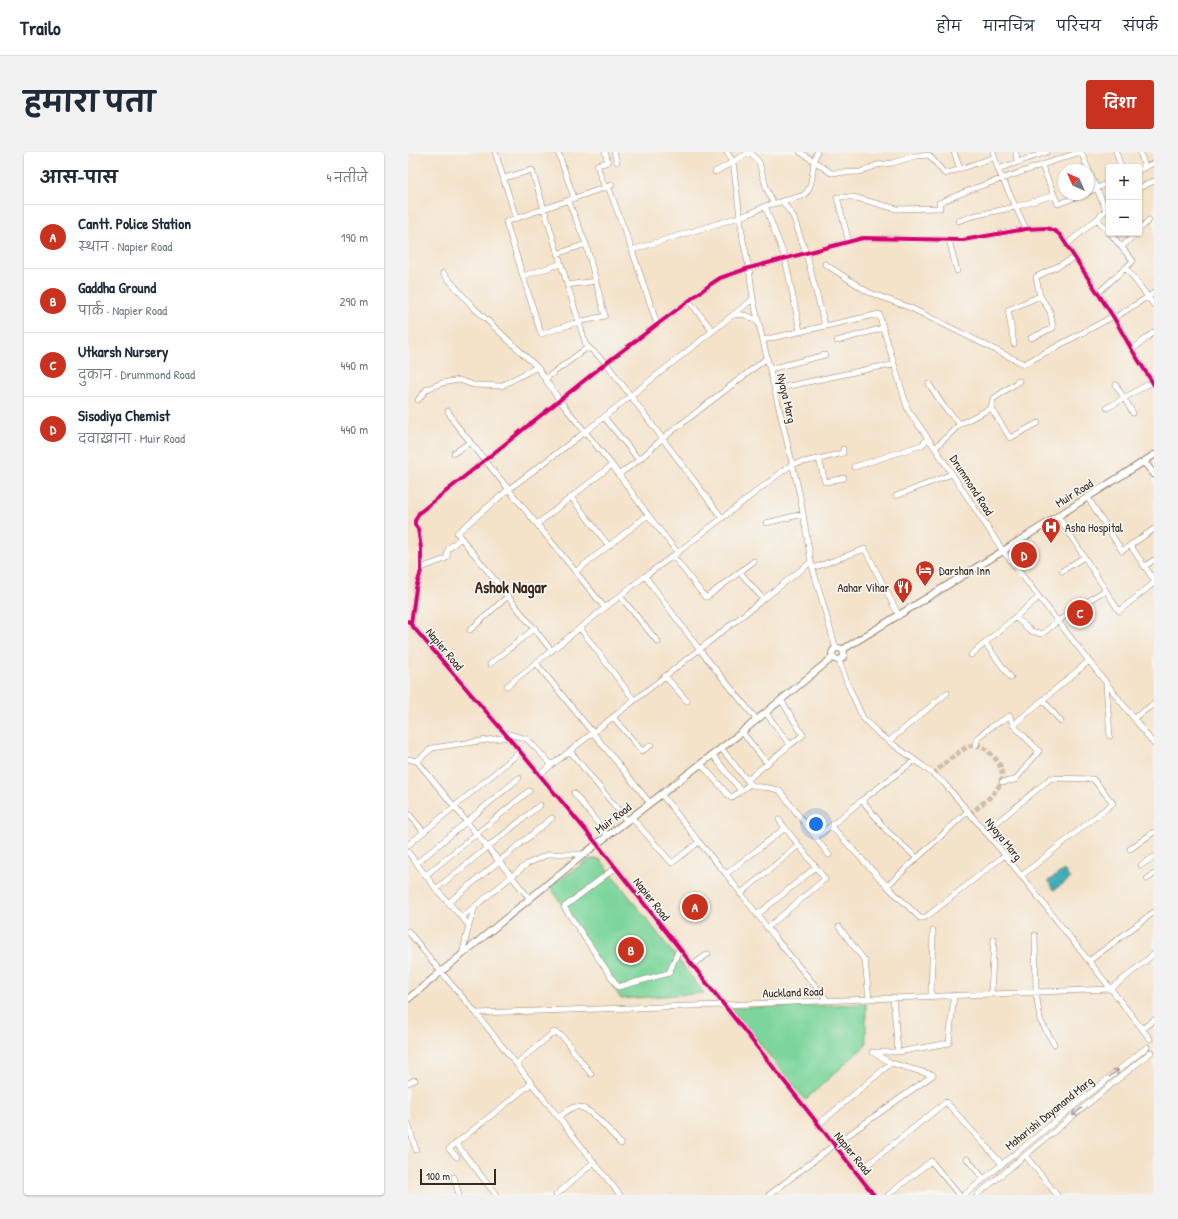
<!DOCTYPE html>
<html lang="hi">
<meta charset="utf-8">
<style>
:root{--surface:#fff;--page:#f2f2f3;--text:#1f2937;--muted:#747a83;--line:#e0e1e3;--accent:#c8321e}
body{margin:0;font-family:"Patrick Hand","Playpen Sans Deva",sans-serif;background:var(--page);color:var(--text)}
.controls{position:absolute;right:12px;top:12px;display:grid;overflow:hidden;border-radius:4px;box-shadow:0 1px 3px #0004}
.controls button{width:36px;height:36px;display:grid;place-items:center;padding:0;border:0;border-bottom:1px solid var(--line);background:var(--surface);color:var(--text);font:20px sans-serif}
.compass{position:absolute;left:650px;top:12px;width:36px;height:36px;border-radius:50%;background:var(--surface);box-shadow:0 1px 3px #0004;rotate:315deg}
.scale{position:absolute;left:12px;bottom:10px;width:76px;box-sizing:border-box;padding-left:4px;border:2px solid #3b2a1e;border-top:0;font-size:11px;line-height:14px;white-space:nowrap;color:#3b2a1e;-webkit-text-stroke:3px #f6f6f2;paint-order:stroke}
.you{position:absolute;left:408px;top:672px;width:14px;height:14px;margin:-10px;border:3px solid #fff;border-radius:50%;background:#1a73e8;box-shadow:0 0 0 6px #1a73e833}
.badge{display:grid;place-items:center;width:26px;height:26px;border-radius:50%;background:var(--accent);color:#fff;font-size:13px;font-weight:700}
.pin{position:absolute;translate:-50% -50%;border:2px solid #fff;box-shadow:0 1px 4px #0006}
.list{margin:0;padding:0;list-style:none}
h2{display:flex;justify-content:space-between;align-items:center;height:52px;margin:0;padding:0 16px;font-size:17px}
h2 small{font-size:13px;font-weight:400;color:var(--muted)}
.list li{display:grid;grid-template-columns:26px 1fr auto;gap:12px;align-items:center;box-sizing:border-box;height:64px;padding:0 16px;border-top:1px solid var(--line)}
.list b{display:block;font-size:15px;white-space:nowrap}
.list p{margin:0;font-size:13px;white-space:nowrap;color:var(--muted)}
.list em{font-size:13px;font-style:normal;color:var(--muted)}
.map{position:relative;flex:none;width:746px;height:1043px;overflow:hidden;border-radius:4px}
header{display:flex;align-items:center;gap:24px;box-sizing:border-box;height:56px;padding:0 20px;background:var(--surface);border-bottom:1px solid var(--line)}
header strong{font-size:19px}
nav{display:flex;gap:22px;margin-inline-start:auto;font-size:14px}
.intro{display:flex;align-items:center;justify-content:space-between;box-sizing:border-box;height:96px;padding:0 24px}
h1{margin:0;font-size:28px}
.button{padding:10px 18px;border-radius:4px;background:var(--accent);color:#fff;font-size:14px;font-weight:700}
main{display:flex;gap:24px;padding:0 24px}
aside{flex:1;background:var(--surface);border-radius:4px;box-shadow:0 1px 3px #0004}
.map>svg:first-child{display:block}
</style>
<header>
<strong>Trailo</strong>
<nav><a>होम</a><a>मानचित्र</a><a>परिचय</a><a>संपर्क</a></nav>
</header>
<div class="intro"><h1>हमारा पता</h1><a class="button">दिशा</a></div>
<main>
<aside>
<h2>आस-पास<small>4 नतीजे</small></h2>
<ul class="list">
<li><span class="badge">A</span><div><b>Cantt. Police Station</b><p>स्थान · Napier Road</p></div><em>190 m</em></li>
<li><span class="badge">B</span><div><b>Gaddha Ground</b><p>पार्क · Napier Road</p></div><em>290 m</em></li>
<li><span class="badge">C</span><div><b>Utkarsh Nursery</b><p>दुकान · Drummond Road</p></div><em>440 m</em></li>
<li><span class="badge">D</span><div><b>Sisodiya Chemist</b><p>दवाख़ाना · Muir Road</p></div><em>440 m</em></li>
</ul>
</aside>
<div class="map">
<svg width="746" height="1043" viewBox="0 0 746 1043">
<rect width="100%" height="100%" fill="#f6f6f2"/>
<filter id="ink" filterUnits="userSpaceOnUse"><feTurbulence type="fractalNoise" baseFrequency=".025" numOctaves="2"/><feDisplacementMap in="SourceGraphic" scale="8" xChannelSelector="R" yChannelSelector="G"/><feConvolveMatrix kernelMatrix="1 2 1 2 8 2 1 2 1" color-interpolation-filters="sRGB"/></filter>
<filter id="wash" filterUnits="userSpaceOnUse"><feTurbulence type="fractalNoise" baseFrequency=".012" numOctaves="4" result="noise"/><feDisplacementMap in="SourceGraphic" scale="16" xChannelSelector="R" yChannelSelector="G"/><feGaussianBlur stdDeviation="0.9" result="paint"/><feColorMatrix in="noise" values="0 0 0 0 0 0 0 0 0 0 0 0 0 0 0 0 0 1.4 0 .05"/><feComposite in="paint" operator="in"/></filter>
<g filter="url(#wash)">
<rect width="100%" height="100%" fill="#f4e2c9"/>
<path fill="#7dd59b" stroke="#5c805c" d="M182 707H192L296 841 213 847 142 734Z
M458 852V893L397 948 323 856Z"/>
<path fill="#3cadb5" stroke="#3c6c6a" d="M656 718 662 727 646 738 640 729Z"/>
</g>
<g filter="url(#ink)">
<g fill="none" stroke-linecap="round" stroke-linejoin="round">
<path stroke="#cfbda7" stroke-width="5" stroke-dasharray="5 2.5" stroke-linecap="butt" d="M525 622C533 615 555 594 565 593 573 592 578 597 583 602 610 628 582 645 562 662"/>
<defs>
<path id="minor" d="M87 0 108 66
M150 0 166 46
M206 0 209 10
M319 0 325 10 335 88 341 116 345 147 392 344 403 410 428 497
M342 0 351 10 358 35 365 51
M409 0 406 9 423 21 452 20 469 13 484 11 507 4 521 3 537 22 587 5
M546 0 552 17
M585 0 590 17 618 77
M608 0 609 10
M708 0 713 15
M732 0 737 15
M634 14 650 52 676 42
M590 17 639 0
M731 18 746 11
M307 20 342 0
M96 26 124 18 178 193 198 211 314 366
M200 34 224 98
M197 36 189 13 200 10 197 0
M731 36 746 29
M680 40 701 31
M160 48 178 92 197 164 170 170 133 182 98 70 204 33
M374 49 385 64 398 101 417 174
M357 54 377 106 392 179
M689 67 701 80
M550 69 565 64 607 55 646 43
M731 78 741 68
M541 88 549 119
M441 90 429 45H445L489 57 532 56 531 51 564 37 672 0
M658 93 689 67 698 58 673 0
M714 95 728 81
M149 102 178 92
M417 112 460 140 503 156 616 212 704 165
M718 116 746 153
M35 121 65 155 129 215 152 249 204 313 240 363 270 401
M115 124 152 112
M159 133 188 129
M690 141 725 109 702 81
M281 149 305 179
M327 163C337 161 344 164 351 172
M706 166 746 141
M249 172 224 98 341 62 357 54 394 44C405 38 404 21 406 9L392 0
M623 186 645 176 642 159 632 144 628 125 666 106
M355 188 471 162 500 258 527 296 595 399 746 592
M429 189 475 176
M606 192 600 158 632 144
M724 198 746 180
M362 217 417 203
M137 227 180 195
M521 232 536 255 552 272
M708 233 725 261
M367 237 470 215 486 213
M10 248 19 237 34 231 51 228 66 233 93 234 129 215
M583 256 602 286 630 271
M699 256 744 230
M40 259 46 270 197 456
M196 265 231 308
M527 296 552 272 583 256 585 247 611 229
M46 301 62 290
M411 307 417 330 436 326
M446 315 514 293 520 286
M210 323 231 308 255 286 359 206
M488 344 544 322
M163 345 201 394
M680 346 714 399 746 377
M650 364 711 459 746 431
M358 371 395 362
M129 372 204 313
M722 393 746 428
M265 404 297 445H299L346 409
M737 414 746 408
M13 416 37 407 39 405 40 397 53 386
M405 416 457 397 491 464
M654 419 676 405
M167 420 240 363
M332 420 355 447
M237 424 291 497 349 568
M212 444 250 490
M607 465 623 479 634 482 650 469 697 438
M0 469 100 585 189 692 466 1043
M3 472 8 436 13 419V396L10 377 7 373V369L11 361 198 211 303 132 312 126 341 116 455 86 555 88 618 77 639 76 647 79 652 83 706 166 724 198 746 233
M172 476 226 548
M62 478 100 444
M577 491 603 526
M144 499 49 381 101 337 177 280 345 147
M563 503 631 445
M431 509 440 533 455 566 471 582 515 614 536 631 597 703 703 837 742 887
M128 511 242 651
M82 512 127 476
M257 524 279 549
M698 532 702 584
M99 534 237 424 265 404 384 312 411 307 435 301V297
M635 548 653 570
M358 561 382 593
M205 565 234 599 243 593
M726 566 746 552
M334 580 359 611
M97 581 119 587 144 613
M481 589 539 541
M568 593 570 585 586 573 602 564 605 573 681 509
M313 596 342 632C351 637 362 634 372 639L421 703
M162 599 219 669
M305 603 333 639
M0 607 9 609 24 596 100 585
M9 609 122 747
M293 612 323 646 342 632
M131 623 403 410
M339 628 382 593 395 583 373 548
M594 630 607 628 631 599 605 573
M166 641 200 684
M254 643 291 690 318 722 369 788 419 848
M454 648 479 679 509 706
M0 661 16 680
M224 666 264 711 291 690
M423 674 479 734 512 766H516L522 762 597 703
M577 680 643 626 685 627 705 651 613 724
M407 685 423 674 454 648 507 608
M0 693 112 600
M722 697 746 680
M0 700 28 737 61 773 54 803
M9 711 111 626
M733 713 746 705
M207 716 156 755 210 835 261 821 271 797
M318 722 377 676
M18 723 121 639
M739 727 746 722
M479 734 560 659
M28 737 132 653
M332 742 391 693
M40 751 144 666
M349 763 408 715
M54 765 119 712 141 702H176
M61 773 67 755
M431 775 457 809 461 847
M359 776 417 727 371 668
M0 779 33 820 68 861 212 1043
M627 783 628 840 632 868 646 892
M681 809 746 760
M284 813 300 802
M583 842 586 787
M523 844 525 779
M485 845 490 900
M68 861 315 853 703 837 746 802
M734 877 746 868
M108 912 146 880 154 884 183 922
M525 923 483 911 464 900H490L541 891 546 843
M0 931 7 928
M151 965C155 962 161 956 167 955 180 951 205 983 213 992
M0 971 8 998
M410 973 483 911
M48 991 88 1043
M617 1003 649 1043
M49 1005 41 997 124 931
M559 1007 576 1027
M449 1021 538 950 594 1012
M46 1025 51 1043
M148 1043 186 1010
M361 1043 426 993 525 923
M480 1043 523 1009 551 1043
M556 1043 739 895
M569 1043 743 900"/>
<path id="major" d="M736 310 746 322
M424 502a6 6 0 1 1 12 0a6 6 0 1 1-12 0Z
M434 498 595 399 746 303
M0 847 176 702 334 580 424 506"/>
</defs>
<use href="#minor" stroke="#988674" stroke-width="6"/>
<use href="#major" stroke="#988674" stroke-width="8"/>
<use href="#minor" stroke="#fff" stroke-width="5"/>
<use href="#major" stroke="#fff" stroke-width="6"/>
<defs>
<path id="cycleway" d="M0 469 100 585 189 692 466 1043
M3 472 8 436 13 419V396L10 377 7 373V369L11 361 198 211 303 132 312 126 341 116 455 86 555 88 618 77 639 76 647 79 652 83 706 166 724 198 746 233"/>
</defs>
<use href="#cycleway" stroke="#f6f6f2" stroke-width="6"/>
<use href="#cycleway" stroke="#d6006c" stroke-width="4"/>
</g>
<defs><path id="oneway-shaft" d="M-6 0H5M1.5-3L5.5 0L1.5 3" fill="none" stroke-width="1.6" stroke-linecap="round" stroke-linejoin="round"/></defs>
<g stroke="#a79f9a">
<use href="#oneway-shaft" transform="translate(706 921) rotate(-39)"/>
<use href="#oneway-shaft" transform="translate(669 960) rotate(141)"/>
</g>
</g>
<defs>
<symbol id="hospital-pin" viewBox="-11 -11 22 30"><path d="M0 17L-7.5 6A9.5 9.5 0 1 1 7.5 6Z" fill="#c8321e" stroke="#f6f6f2"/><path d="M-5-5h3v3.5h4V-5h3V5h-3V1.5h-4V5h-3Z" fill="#fff"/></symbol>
<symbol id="hotel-pin" viewBox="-11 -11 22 30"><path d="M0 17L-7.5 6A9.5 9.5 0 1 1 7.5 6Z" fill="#c8321e" stroke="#f6f6f2"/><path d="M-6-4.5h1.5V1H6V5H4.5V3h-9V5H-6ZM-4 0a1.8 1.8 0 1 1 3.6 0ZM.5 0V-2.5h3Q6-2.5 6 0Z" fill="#fff"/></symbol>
<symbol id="restaurant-pin" viewBox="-11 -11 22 30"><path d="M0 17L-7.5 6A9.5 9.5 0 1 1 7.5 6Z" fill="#c8321e" stroke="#f6f6f2"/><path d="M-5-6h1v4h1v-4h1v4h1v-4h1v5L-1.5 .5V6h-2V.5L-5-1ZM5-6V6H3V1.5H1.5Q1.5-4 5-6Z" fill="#fff"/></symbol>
</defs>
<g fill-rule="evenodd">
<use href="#hospital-pin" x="632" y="364" width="22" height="30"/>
<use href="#hotel-pin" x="506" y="407" width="22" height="30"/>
<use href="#restaurant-pin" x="484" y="424" width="22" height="30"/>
</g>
<g text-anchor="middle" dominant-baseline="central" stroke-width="3.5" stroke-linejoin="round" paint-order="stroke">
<g font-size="12" fill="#3b2a1e" stroke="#f6f6f2">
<text transform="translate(379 246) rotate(77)">Nyaya Marg</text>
<text transform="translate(564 333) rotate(57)">Drummond Road</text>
<text transform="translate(666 341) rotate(-32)">Muir Road</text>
<text transform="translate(37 497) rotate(50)">Napier Road</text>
<text transform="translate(205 666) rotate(-37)">Muir Road</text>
<text transform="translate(596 687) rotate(51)">Nyaya Marg</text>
<text transform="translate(244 747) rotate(52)">Napier Road</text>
<text transform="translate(385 840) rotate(-2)">Auckland Road</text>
<text transform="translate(641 961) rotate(-39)">Maharishi Dayanand Marg</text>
<text transform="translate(445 1001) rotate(51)">Napier Road</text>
</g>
<g font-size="12" fill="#3b2a1e" stroke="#f6f6f2" text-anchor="start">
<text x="657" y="375">Asha Hospital</text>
<text x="531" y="418">Darshan Inn</text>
<text x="481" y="435" text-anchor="end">Aahar Vihar</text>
</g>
<g font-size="16" font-weight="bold" fill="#3b2a1e" stroke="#f6f6f2">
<text x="103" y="435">Ashok Nagar</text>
</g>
</g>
</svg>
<div class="controls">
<button>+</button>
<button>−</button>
</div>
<svg class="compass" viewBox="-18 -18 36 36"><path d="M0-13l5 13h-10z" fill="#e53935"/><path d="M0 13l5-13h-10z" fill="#747a83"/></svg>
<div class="scale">100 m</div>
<div class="you"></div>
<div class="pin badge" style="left:287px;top:755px">A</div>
<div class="pin badge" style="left:223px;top:798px">B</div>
<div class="pin badge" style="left:672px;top:461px">C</div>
<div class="pin badge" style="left:616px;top:403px">D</div>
</div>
</main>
